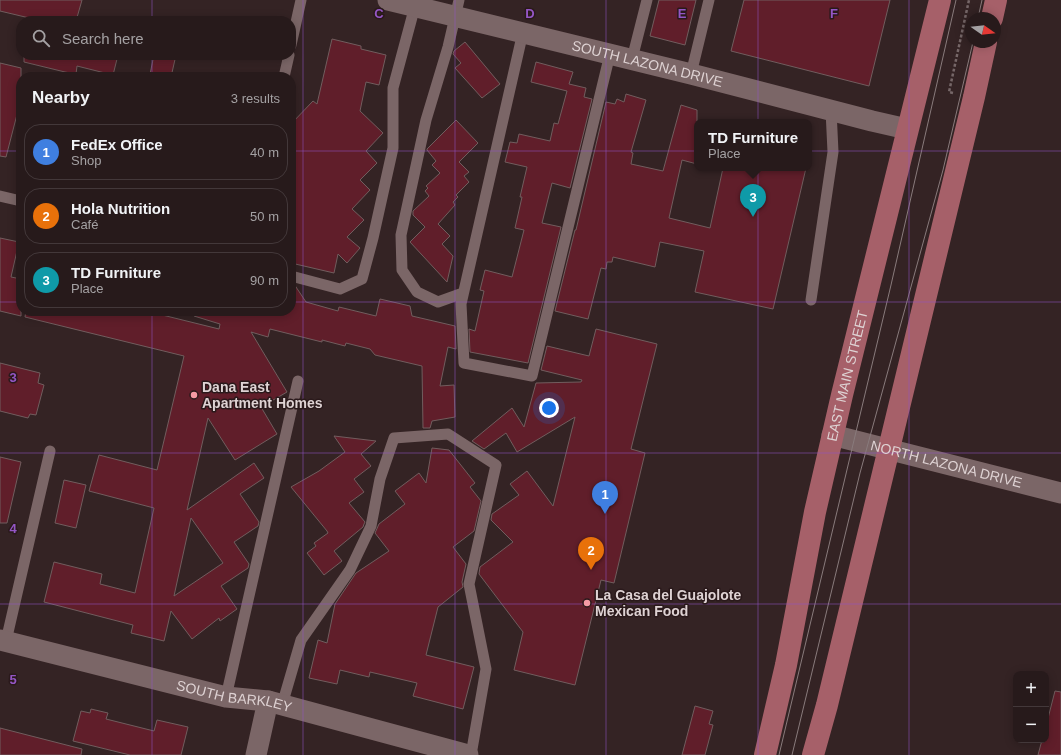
<!DOCTYPE html>
<meta charset="utf-8">
<style>
:root{--surface:#271a1b;--page:#2f2324;--text:#f1f3f6;--muted:#a4a1a3;--line:#43383a;--accent:#bca0f2}
body{margin:0;font-family:Arial,sans-serif;background:var(--page);color:var(--text)}
.controls{position:absolute;right:12px;bottom:12px;display:grid;overflow:hidden;border-radius:8px;box-shadow:0 2px 10px #0003}
.controls button{width:36px;height:36px;display:grid;place-items:center;padding:0;border:0;border-bottom:1px solid var(--line);background:var(--surface);color:var(--text);font:20px sans-serif}
.compass{position:absolute;left:965px;top:12px;width:36px;height:36px;border-radius:50%;background:var(--surface);box-shadow:0 2px 10px #0003;rotate:104deg}
.you{position:absolute;left:549px;top:408px;width:14px;height:14px;margin:-10px;border:3px solid #fff;border-radius:50%;background:#1a73e8;box-shadow:0 0 0 6px #1a73e833}
.badge{display:grid;place-items:center;width:26px;height:26px;border-radius:50%;background:var(--accent);color:#fff;font-size:13px;font-weight:700}
.pin{position:absolute;translate:-50% -33px;filter:drop-shadow(0 1px 2px #0008)}
.pin::after{content:'';position:absolute;top:21px;width:14px;height:12px;background:inherit;clip-path:polygon(0 0,100% 0,50% 100%)}
.popup{position:absolute;left:694px;top:119px;width:118px;height:52px;box-sizing:border-box;display:grid;place-content:center;border-radius:8px;background:var(--surface);filter:drop-shadow(0 1px 3px #0005);font-size:13px;white-space:nowrap;color:var(--muted)}
.popup b{font-size:15px;color:var(--text)}
.popup::after{content:'';position:absolute;left:50%;top:100%;margin-left:-8px;border:8px solid transparent;border-top-color:var(--surface)}
.list{margin:0;padding:0;list-style:none}
h2{display:flex;justify-content:space-between;align-items:center;height:52px;margin:0;padding:0 16px;font-size:17px}
h2 small{font-size:13px;font-weight:400;color:var(--muted)}
.list li{display:grid;grid-template-columns:26px 1fr auto;gap:12px;align-items:center;box-sizing:border-box;height:56px;margin:0 8px 8px;padding:0 8px;border:1px solid var(--line);border-radius:16px}
.list b{display:block;font-size:15px;white-space:nowrap}
.list p{margin:0;font-size:13px;white-space:nowrap;color:var(--muted)}
.list em{font-size:13px;font-style:normal;color:var(--muted)}
.icon{flex:none;width:22px;height:22px;fill:none;stroke:currentColor;stroke-width:2;stroke-linecap:round;stroke-linejoin:round}
.map{position:relative;flex:none;width:1061px;height:755px;overflow:hidden}
.search{position:absolute;background:var(--surface);box-shadow:0 2px 10px #0003;left:16px;top:16px;width:280px;height:44px;display:flex;align-items:center;gap:10px;box-sizing:border-box;padding:0 14px;border-radius:16px;color:var(--muted);font-size:15px}
.panel{position:absolute;background:var(--surface);box-shadow:0 2px 10px #0003;left:16px;top:72px;width:280px;height:244px;border-radius:16px}
.map>svg:first-child{display:block}
</style>
<div class="map">
<svg width="1061" height="755" viewBox="0 0 1061 755">
<rect width="100%" height="100%" fill="#342324"/>
<path fill="#601e2a" stroke="#715d5e" fill-rule="evenodd" d="M0 0H82L76 21H42L0 11Z
M659 0H696L685 45 650 36Z
M744 0H890L869 86 731 51Z
M332 39 361 46V49L386 55 379 85 366 82 360 111 383 133 366 151 377 163 360 180 370 190 352 209 364 220 347 237 360 248 347 263 338 254 334 273 291 263V124L313 101 317 104Z
M465 42 500 84 482 98 455 68 461 63 453 54 454 51Z
M24 55H118L113 75 77 66 76 74 65 72 24 62Z
M154 55H176L171 77H160L150 74Z
M536 62 573 72 569 84 586 88 584 97 592 99 570 188 552 183 542 223 561 227 528 363 470 352 469 329 475 331 484 291 480 290 485 270 512 277 524 230 515 228 522 197H520L527 167 505 162 510 142 517 143 519 134 550 141 554 123 558 124 567 91 531 82Z
M0 63 21 68V99L6 157 0 156Z
M626 94 646 100 631 152 633 153 631 164 663 171 681 105 697 110V164L682 160 669 218 710 228 723 168H806L773 309 695 292 704 251 660 242 655 267 613 257 612 262H607L606 269 601 268 588 319 555 311 575 230H576L606 102 615 104 617 99 624 102Z
M456 120 478 143 459 162 469 172 464 176 469 182 456 195 458 197 453 202 455 205 438 224 450 236 442 244 453 256 447 282 410 242 425 227 413 215V211L429 196 425 191 428 188 426 186 440 173 432 165 436 161 427 150V149Z
M0 238 19 242 11 277 21 279V316L0 311Z
M291 283 294 284 306 302 338 311 339 307 376 316 380 299 410 306 412 316 455 326 456 349 448 347 440 386 454 385 455 417 432 421 430 428H423L422 366 375 355 370 349 346 343 345 346 322 340V342L270 329 268 337 251 332 287 392 261 407 277 434 235 460 208 418 187 510 254 463 264 478 240 494 259 522 258 526 234 542 249 564 248 568 221 586 237 609 220 621 219 618 192 639 171 611 164 641 131 633 133 625 44 602 54 562 102 574 100 584 135 593 154 508 89 491 99 455 157 470 184 356 25 317 26 311H146L219 329 220 324 194 316 195 311H291ZM191 518 223 563 174 596Z
M596 329 657 344 631 449 645 453 614 583 601 580 575 685 514 670 523 632 479 574 480 567 513 542 491 520 492 514 519 495 510 484 527 471 553 506 575 417 517 452 506 433 484 449 472 441 512 408 524 427 536 383 581 382 582 380 541 370 547 346 589 356Z
M0 363 40 373 38 383 44 385 36 415 30 414 28 418 0 411Z
M334 436 376 441 361 454 371 466 354 479 364 492 349 503 365 522 364 524 363 527 334 551 342 561 324 575 307 553 316 546 314 543 328 533 327 531 291 487 319 471 345 452Z
M432 448 449 450 475 483 470 487 481 501 474 531 453 547 466 564 462 582 463 587 438 607 426 655 474 667 463 709 413 696 417 683 370 672 369 677 340 670 337 684 309 678 318 640 327 643 335 604 356 573 389 551 375 533 379 524 405 504 395 491 419 473 426 483Z
M0 457 21 462 7 523H0Z
M64 480 86 485 76 528 55 523Z
M1055 691 1061 692V755H1038L1042 740H1046V726Z
M695 706 713 711 709 724 713 725 705 755H682Z
M91 709 108 713 106 719 154 731 157 720 188 727 181 755H130L73 741 81 711 90 713Z
M0 728 82 749 81 755H0Z"/>
<g fill="none" stroke-linecap="round" stroke-linejoin="round">
<path stroke="#766768" stroke-width="2.5" stroke-dasharray="3 2" stroke-linecap="butt" d="M953 93 949 92 969 0"/>
<path stroke="#7b6667" stroke-width="11" d="M459 0 448 47 426 120 401 235 402 270 417 292 438 302 463 293
M523 32 461 304 464 363 532 376 610 54
M291 45 301 0
M632 59 647 0
M691 74 709 0
M284 77 289 55
M0 196 21 201
M291 276 340 289 362 279 373 238 393 148V88L415 6
M811 300 833 152 831 110
M6 641 50 451
M226 697 298 381
M282 705 301 640 350 570 371 526 380 479 394 438 448 434 496 465 469 584 486 669 471 755"/>
<g stroke="#7b6667" stroke-width="21">
<path id="s1" d="M388 0 691 74 872 121 907 129"/>
<path id="s2" d="M832 435 1061 493"/>
<path id="s3" d="M0 640 226 697 268 701 468 755"/>
<path d="M256 755 268 701"/>
</g>
<g stroke="#a66069" stroke-width="22">
<path d="M992 18 996 0"/>
<path id="s4" d="M765 755 786 665 815 512 842 395 940 0"/>
<path d="M813 755 827 705 974 97 986 42"/>
</g>
<path stroke="#897b7c" stroke-width="1" d="M978 18 982 0
M779 755 891 285 956 0
M792 755 860 473 943 170 973 42"/>
</g>
<path fill="none" stroke="#9456c4" stroke-width="1" stroke-opacity="0.55" d="M152 0V21M303 0V755M455 0V755M606 0V755M758 0V755M909 0V755M152 55V77M0 151H21M291 151H1061M0 302H21M291 302H1061M152 311V755M0 453H1061M0 604H1061"/>
<g fill="#f49aa4" stroke="#2a191b" stroke-width="1.5">
<circle cx="194" cy="395" r="4"/>
<circle cx="587" cy="603" r="4"/>
</g>
<g text-anchor="middle" dominant-baseline="central" stroke-width="3" stroke-linejoin="round" paint-order="stroke">
<g font-size="14" fill="#ded2d3" stroke="#2a191b">
<text stroke="none"><textPath href="#s1" startOffset="267">SOUTH LAZONA DRIVE</textPath></text>
<text stroke="none"><textPath href="#s4" startOffset="388">EAST MAIN STREET</textPath></text>
<text stroke="none"><textPath href="#s2" startOffset="118">NORTH LAZONA DRIVE</textPath></text>
<text stroke="none"><textPath href="#s3" startOffset="241">SOUTH BARKLEY</textPath></text>
</g>
<g font-size="14" font-weight="bold" fill="#ded2d3" stroke="#2a191b" text-anchor="start">
<text x="202" y="387">Dana East<tspan x="202" dy="16">Apartment Homes</tspan></text>
<text x="595" y="595">La Casa del Guajolote<tspan x="595" dy="16">Mexican Food</tspan></text>
</g>
</g>
<g font-size="13" text-anchor="middle" font-weight="bold" fill="#9456c4" stroke="#2a191b" stroke-width="3" stroke-linejoin="round" paint-order="stroke">
<text x="379" y="18">C</text>
<text x="530" y="18">D</text>
<text x="682" y="18">E</text>
<text x="834" y="18">F</text>
<text x="13" y="382">3</text>
<text x="13" y="533">4</text>
<text x="13" y="684">5</text>
</g>
</svg>
<div class="controls">
<button>+</button>
<button>−</button>
</div>
<svg class="compass" viewBox="-18 -18 36 36"><path d="M0-13l5 13h-10z" fill="#e53935"/><path d="M0 13l5-13h-10z" fill="#a4a1a3"/></svg>
<div class="you"></div>
<div class="pin badge" style="left:605px;top:514px;background:#3f7fe0">1</div>
<div class="pin badge" style="left:591px;top:570px;background:#e8710a">2</div>
<div class="pin badge" style="left:753px;top:217px;background:#0f9aa8">3</div>
<div class="popup"><b>TD Furniture</b>Place</div>
<div class="search"><svg class="icon" aria-label="search" viewBox="0 0 24 24"><circle cx="10" cy="10" r="6"/><path d="M15 15l6 6"/></svg>Search here</div>
<section class="panel">
<h2>Nearby<small>3 results</small></h2>
<ul class="list">
<li><span class="badge" style="background:#3f7fe0">1</span><div><b>FedEx Office</b><p>Shop</p></div><em>40 m</em></li>
<li><span class="badge" style="background:#e8710a">2</span><div><b>Hola Nutrition</b><p>Café</p></div><em>50 m</em></li>
<li><span class="badge" style="background:#0f9aa8">3</span><div><b>TD Furniture</b><p>Place</p></div><em>90 m</em></li>
</ul>
</section>
</div>
